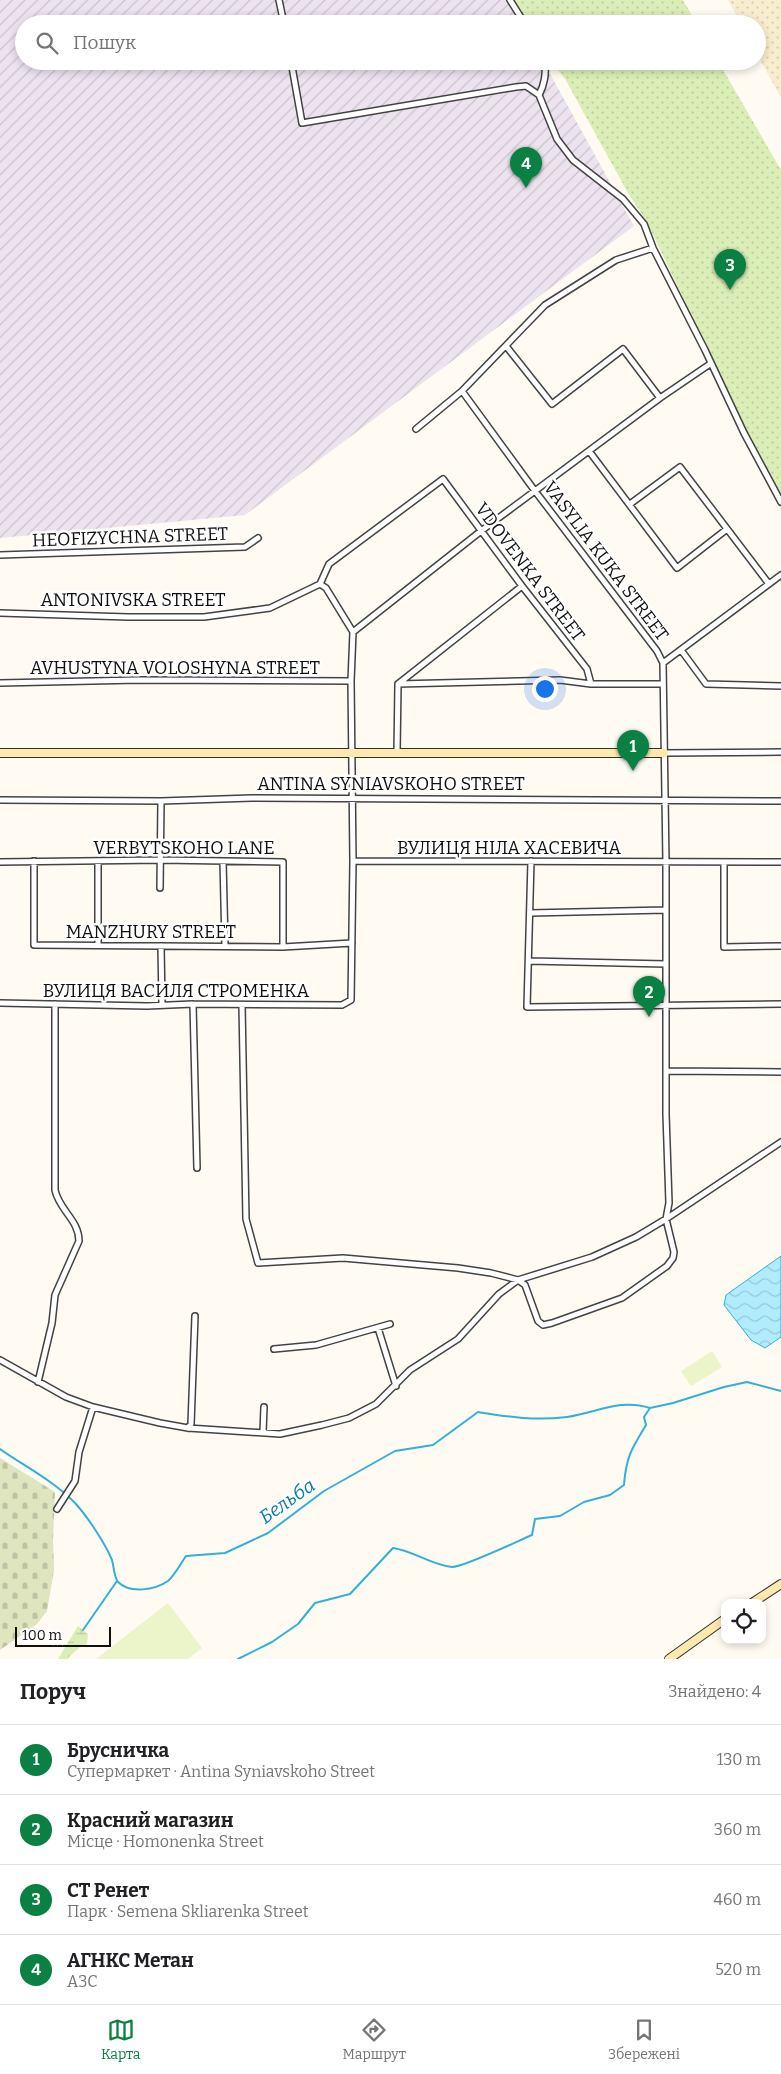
<!DOCTYPE html>
<html lang="uk">
<meta charset="utf-8">
<style>
:root{--surface:#fff;--page:#f2f2f2;--text:#202124;--muted:#757577;--line:#e0e0e0;--accent:#0b8043}
body{margin:0;font-family:Bitter,serif;background:var(--page);color:var(--text)}
.controls{position:absolute;right:15px;bottom:15px;display:grid;overflow:hidden;border-radius:10px;box-shadow:0 2px 8px #0003}
.controls button{width:45px;height:45px;display:grid;place-items:center;padding:0;border:0;border-bottom:1px solid var(--line);background:var(--surface);color:var(--text);font:25px sans-serif}
.scale{position:absolute;left:15px;bottom:12px;width:96px;box-sizing:border-box;padding-left:5px;border:2px solid #101010;border-top:0;font-size:14px;line-height:18px;white-space:nowrap;color:#101010;-webkit-text-stroke:4px #fff;paint-order:stroke}
.you{position:absolute;left:544px;top:688px;width:18px;height:18px;margin:-12px;border:4px solid #fff;border-radius:50%;background:#1a73e8;box-shadow:0 0 0 8px #1a73e833}
.badge{display:grid;place-items:center;width:32px;height:32px;border-radius:50%;background:var(--accent);color:#fff;font-size:16px;font-weight:700}
.pin{position:absolute;translate:-50% -41px;filter:drop-shadow(0 1px 2px #0008)}
.pin::after{content:'';position:absolute;top:26px;width:18px;height:15px;background:inherit;clip-path:polygon(0 0,100% 0,50% 100%)}
.list{margin:0;padding:0;list-style:none}
h2{display:flex;justify-content:space-between;align-items:center;height:65px;margin:0;padding:0 20px;font-size:21px}
h2 small{font-size:16px;font-weight:400;color:var(--muted)}
.list li{display:grid;grid-template-columns:32px 1fr auto;gap:15px;align-items:center;box-sizing:border-box;height:70px;padding:0 20px;border-top:1px solid var(--line)}
.list b{display:block;font-size:19px;white-space:nowrap}
.list p{margin:0;font-size:16px;white-space:nowrap;color:var(--muted)}
.list em{font-size:16px;font-style:normal;color:var(--muted)}
.icon{flex:none;width:28px;height:28px;fill:none;stroke:currentColor;stroke-width:2;stroke-linecap:round;stroke-linejoin:round}
.map{position:relative;flex:none;width:781px;height:1659px;overflow:hidden}
.search{position:absolute;background:var(--surface);box-shadow:0 2px 8px #0003;left:15px;right:15px;top:15px;height:55px;display:flex;align-items:center;gap:12px;box-sizing:border-box;padding:0 18px;border-radius:28px;color:var(--muted);font-size:19px}
.sheet{height:345px;background:var(--surface)}
nav{display:flex;justify-content:space-around;align-items:center;box-sizing:border-box;height:70px;border-top:1px solid var(--line);background:var(--surface);font-size:14px;color:var(--muted)}
nav a{display:grid;justify-items:center;gap:2px}
nav .on{color:var(--accent)}
.map>svg:first-child{display:block}
</style>
<div class="map">
<svg width="781" height="1659" viewBox="0 0 781 1659">
<defs>
<pattern id="industrial-furrows" width="10" height="10" patternUnits="userSpaceOnUse" patternTransform="scale(1.25)"><rect width="10" height="10" fill="#ece3ef"/><path d="M-1 1l2-2M0 10L10 0M9 11l2-2" fill="none" stroke="#c9c2cc"/></pattern>
<pattern id="farmland-dots" width="8" height="8" patternUnits="userSpaceOnUse" patternTransform="scale(1.25)"><rect width="8" height="8" fill="#f8eecf"/><path d="M2 2h.1M6 6h.1" fill="none" stroke="#d4cbb1" stroke-width="1.8" stroke-linecap="round"/></pattern>
<pattern id="grass-dots" width="8" height="8" patternUnits="userSpaceOnUse" patternTransform="scale(1.25)"><rect width="8" height="8" fill="#dceeb7"/><path d="M2 2h.1M6 6h.1" fill="none" stroke="#bccb9c" stroke-width="1.8" stroke-linecap="round"/></pattern>
<pattern id="wetland-marsh" width="20" height="14" patternUnits="userSpaceOnUse" patternTransform="scale(1.25)"><rect width="20" height="14" fill="#dceeb7"/><path d="M1 5h8M5 5V1M11 12h8M15 12V8" fill="none" stroke="#bccb9c"/></pattern>
<pattern id="cemetery-stones" width="16" height="16" patternUnits="userSpaceOnUse" patternTransform="scale(1.25)"><rect width="16" height="16" fill="#dee5bf"/><path d="M2 7V4a2 2 0 0 1 4 0v3zM10 15v-3a2 2 0 0 1 4 0v3z" fill="#bdc3a3"/></pattern>
<pattern id="water-waves" width="16" height="10" patternUnits="userSpaceOnUse" patternTransform="scale(1.25)"><rect width="16" height="10" fill="#b1ecfc"/><path d="M0 5q4-4 8 0t8 0" fill="none" stroke="#97c9d7"/></pattern>
</defs>
<rect width="100%" height="100%" fill="#fffaf2"/>
<path fill="url(#industrial-furrows)" d="M0 0H509L522 24H24V61H543L634 226 245 515 0 538Z"/>
<path fill="url(#farmland-dots)" d="M728 0H781V98L757 54V24H741Z"/>
<path fill="url(#grass-dots)" d="M512 0H683L697 24H527Z
M550 61H718L781 170V493L742 422 647 222 628 193 564 77Z"/>
<path fill="url(#wetland-marsh)" d="M78 1626 88 1634 87 1644 80 1647 67 1659H58Z"/>
<path fill="url(#cemetery-stones)" d="M0 1458 55 1492 53 1540 54 1570 47 1611 37 1624 0 1650Z"/>
<path fill="#ecf4ca" d="M712 1351 722 1367 691 1386 681 1371Z
M168 1603 202 1648 188 1659H96Z"/>
<path fill="url(#water-waves)" stroke="#31b1da" d="M781 1256V1337L765 1348 751 1340 724 1305 726 1295Z"/>
<g fill="none" stroke-linecap="round" stroke-linejoin="round">
<path stroke="#31b1da" stroke-width="2" d="M0 1449C24 1466 54 1481 75 1503 87 1516 105 1543 112 1560 114 1567 114 1577 118 1582 130 1594 155 1590 168 1581 175 1575 181 1563 186 1556L225 1553 268 1533 324 1491 395 1451 433 1445 478 1412C510 1417 534 1421 567 1417 596 1413 620 1398 650 1408
M83 1630 117 1581
M238 1659 272 1642 298 1624 315 1603 350 1594 393 1548C414 1551 431 1565 452 1567 464 1567 518 1541 532 1535L535 1519 560 1516 584 1502 610 1495 624 1485C626 1457 632 1448 646 1425L644 1417 650 1408 673 1403 724 1387 747 1382 781 1391"/>
<defs>
<path id="street" d="M279 0 284 24
M510 0 525 24
M291 61 302 123 516 87 526 86 539 95 557 139 573 160 623 199 644 224 653 248 705 350 744 433 781 502
M539 95C544 86 547 72 544 61
M506 346 552 404 623 349 660 398
M416 429 462 391 545 305 616 260 653 248
M589 451 677 568 727 529
M630 504 680 467 769 584
M0 555 245 547 258 538
M320 584 329 564 443 479 522 586 587 669 591 684
M0 613 128 617H204L270 608 320 584
M353 632 481 531 660 398 710 364
M681 650 706 684 781 686
M663 663 781 575
M0 683 138 680 351 681
M398 684 560 680 591 684H662
M397 752 398 684 522 586
M664 753 781 752
M0 800 161 801 252 798 781 801
M34 861V945L283 947 352 943
M223 861 225 945
M353 861 781 862
M531 861 527 1007 781 1004
M0 862 161 860 283 862V947
M724 862V947L781 946
M160 888 161 801
M530 913 665 910
M98 945V862
M161 946 162 1005
M529 961 666 964
M0 1003 147 1006 193 1004 342 1005 351 1000 353 861 351 681 353 632 326 588 320 584
M193 1004 197 1168
M242 1005 246 1219 258 1263 343 1258 458 1268 491 1273 518 1280 592 1257 636 1237 666 1219 781 1142
M666 1071 781 1072
M378 1328 396 1386
M274 1349 316 1345 390 1324
M0 1360 66 1397 93 1407 160 1423 188 1428 280 1434 322 1425 349 1418 376 1404 410 1370 458 1339 499 1294 518 1280 525 1285 538 1321 543 1325 552 1323 622 1298 667 1266 673 1258 674 1252 666 1219 669 1203 666 1114V862L663 663 657 651 535 491 462 391
M38 1382 52 1323 55 1295 79 1241C79 1220 59 1210 55 1190V1004
M188 1428 191 1424 195 1316
M263 1432 264 1407
M57 1509 75 1481 79 1452 93 1407"/>
<path id="secondary" d="M0 753H664
M752 1603 781 1584
M669 1659 725 1619"/>
</defs>
<use href="#street" stroke="#434343" stroke-width="8"/>
<use href="#secondary" stroke="#323232" stroke-width="10"/>
<use href="#street" stroke="#fff" stroke-width="5"/>
<use href="#secondary" stroke="#ffe9ad" stroke-width="8"/>
</g>
<g text-anchor="middle" dominant-baseline="central" stroke-width="5" stroke-linejoin="round" paint-order="stroke">
<g font-size="18" fill="#101010" stroke="#fff">
<text transform="translate(130 537) rotate(-2)">HEOFIZYCHNA STREET</text>
<text transform="translate(606 561) rotate(53)">VASYLIA KUKA STREET</text>
<text transform="translate(530 572) rotate(53)">VDOVENKA STREET</text>
<text x="133" y="600">ANTONIVSKA STREET</text>
<text x="175" y="668">AVHUSTYNA VOLOSHYNA STREET</text>
<text x="391" y="784">ANTINA SYNIAVSKOHO STREET</text>
<text x="184" y="848">VERBYTSKOHO LANE</text>
<text x="509" y="848">ВУЛИЦЯ НІЛА ХАСЕВИЧА</text>
<text x="151" y="932">MANZHURY STREET</text>
<text x="176" y="991">ВУЛИЦЯ ВАСИЛЯ СТРОМЕНКА</text>
</g>
<g font-size="19" font-style="italic" fill="#0b7ba7" stroke="#fff">
<text transform="translate(287 1501) rotate(-35)">Бельба</text>
</g>
</g>
</svg>
<div class="controls">
<button><svg class="icon" aria-label="locate" viewBox="0 0 24 24"><circle cx="12" cy="12" r="6"/><path d="M12 2v4M12 18v4M2 12h4M18 12h4"/></svg></button>
</div>
<div class="scale">100 m</div>
<div class="you"></div>
<div class="pin badge" style="left:633px;top:771px">1</div>
<div class="pin badge" style="left:649px;top:1017px">2</div>
<div class="pin badge" style="left:730px;top:290px">3</div>
<div class="pin badge" style="left:526px;top:188px">4</div>
<div class="search"><svg class="icon" aria-label="search" viewBox="0 0 24 24"><circle cx="10" cy="10" r="6"/><path d="M15 15l6 6"/></svg>Пошук</div>
</div>
<section class="sheet">
<h2>Поруч<small>Знайдено: 4</small></h2>
<ul class="list">
<li><span class="badge">1</span><div><b>Брусничка</b><p>Супермаркет · Antina Syniavskoho Street</p></div><em>130 m</em></li>
<li><span class="badge">2</span><div><b>Красний магазин</b><p>Місце · Homonenka Street</p></div><em>360 m</em></li>
<li><span class="badge">3</span><div><b>СТ Ренет</b><p>Парк · Semena Skliarenka Street</p></div><em>460 m</em></li>
<li><span class="badge">4</span><div><b>АГНКС Метан</b><p>АЗС</p></div><em>520 m</em></li>
</ul>
</section>
<nav>
<a class="on"><svg class="icon" aria-label="map" viewBox="0 0 24 24"><path d="M3 6l6-2 6 2 6-2v14l-6 2-6-2-6 2zM9 4v14M15 6v14"/></svg>Карта</a>
<a><svg class="icon" aria-label="directions" viewBox="0 0 24 24"><path d="M12 3l9 9-9 9-9-9zM9 14v-3h6M13 9l2 2-2 2"/></svg>Маршрут</a>
<a><svg class="icon" aria-label="saved" viewBox="0 0 24 24"><path d="M7 4h10v16l-5-4-5 4z"/></svg>Збережені</a>
</nav>
